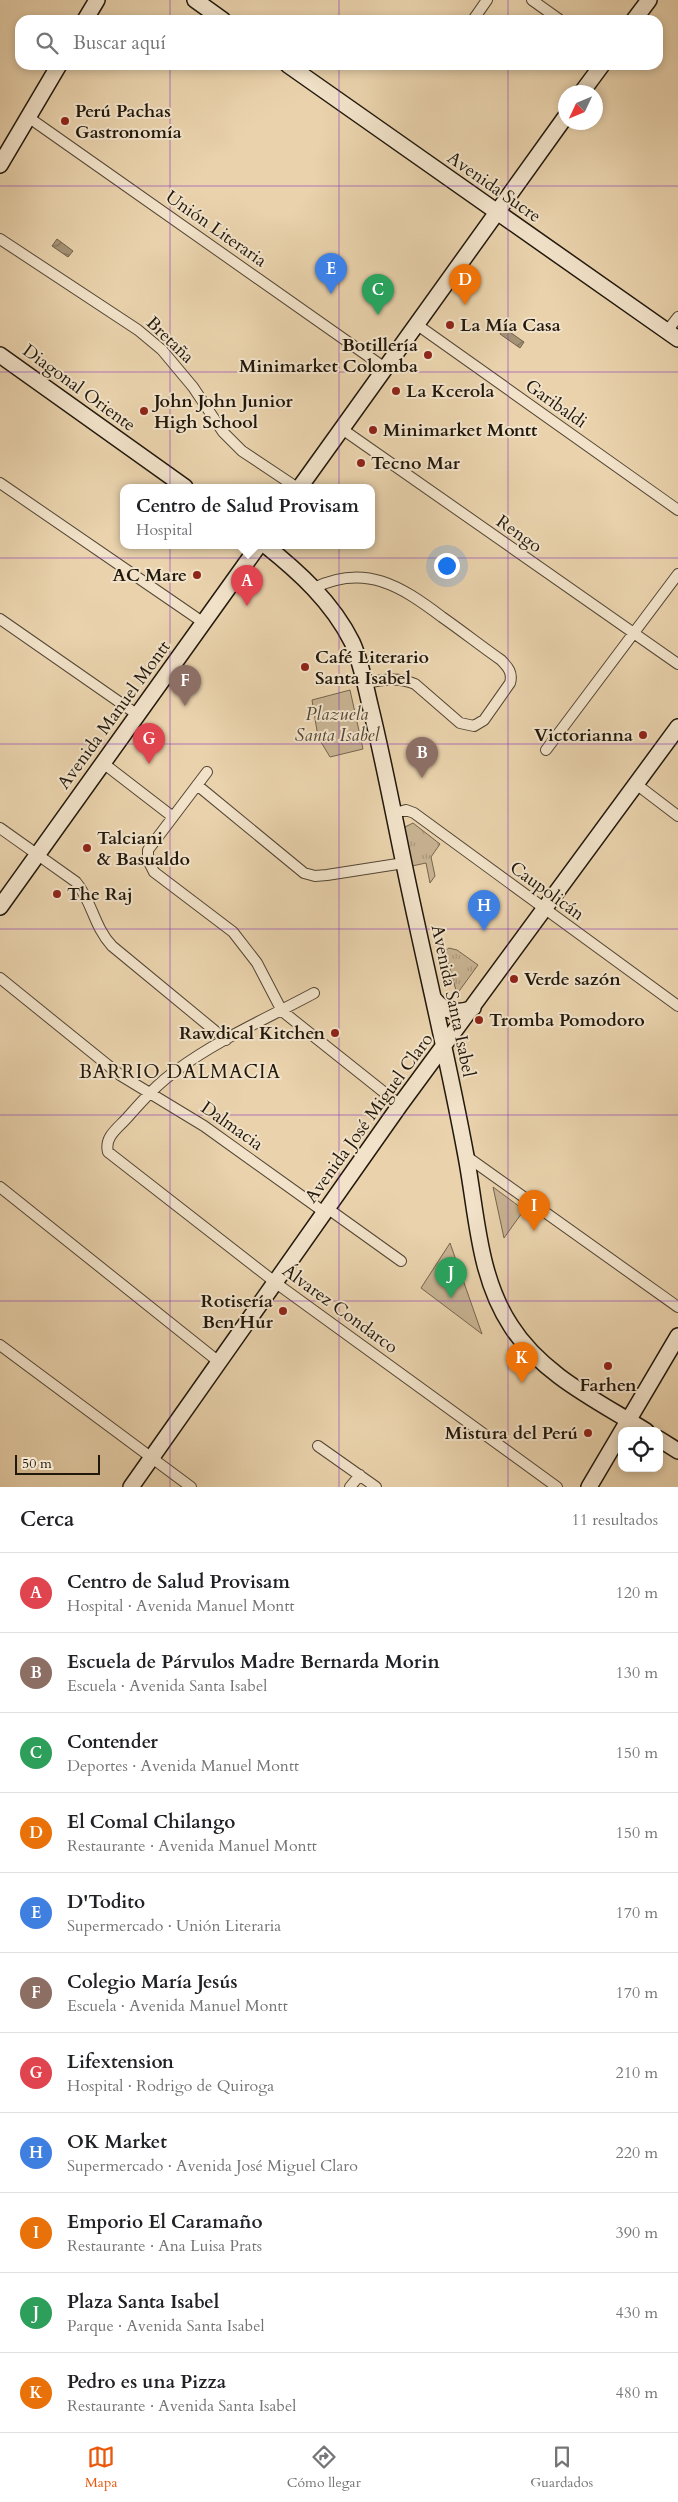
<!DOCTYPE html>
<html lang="es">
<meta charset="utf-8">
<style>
:root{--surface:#fff;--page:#f2f2f2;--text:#202124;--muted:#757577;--line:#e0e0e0;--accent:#ea580c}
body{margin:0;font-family:Cardo,serif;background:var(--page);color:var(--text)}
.controls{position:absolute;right:15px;bottom:15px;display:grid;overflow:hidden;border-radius:10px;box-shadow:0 2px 8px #0003}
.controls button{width:45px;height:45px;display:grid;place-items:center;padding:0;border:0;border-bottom:1px solid var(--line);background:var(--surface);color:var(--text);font:25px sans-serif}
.compass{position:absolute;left:558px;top:85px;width:45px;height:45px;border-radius:50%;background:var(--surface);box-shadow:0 2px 8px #0003;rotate:226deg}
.scale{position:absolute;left:15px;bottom:12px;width:85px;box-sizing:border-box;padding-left:5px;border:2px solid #21180c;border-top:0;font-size:14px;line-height:18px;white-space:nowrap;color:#21180c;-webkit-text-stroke:4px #f1e2c9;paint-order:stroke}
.you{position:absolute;left:446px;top:565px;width:18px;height:18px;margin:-12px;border:4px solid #fff;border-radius:50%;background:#1a73e8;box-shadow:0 0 0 8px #1a73e833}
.badge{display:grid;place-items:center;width:32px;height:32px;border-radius:50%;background:var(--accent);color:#fff;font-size:16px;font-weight:700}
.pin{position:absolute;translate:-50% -41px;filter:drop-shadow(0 1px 2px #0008)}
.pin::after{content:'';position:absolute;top:26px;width:18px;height:15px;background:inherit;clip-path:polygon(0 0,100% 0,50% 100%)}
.popup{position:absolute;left:120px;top:484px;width:255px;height:65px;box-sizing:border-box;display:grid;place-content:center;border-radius:10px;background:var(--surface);filter:drop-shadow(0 1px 4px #0005);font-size:16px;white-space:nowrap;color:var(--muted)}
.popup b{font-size:19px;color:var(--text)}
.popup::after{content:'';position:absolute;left:50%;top:100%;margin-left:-10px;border:10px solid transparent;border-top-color:var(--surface)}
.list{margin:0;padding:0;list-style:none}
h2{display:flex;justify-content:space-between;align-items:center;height:65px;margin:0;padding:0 20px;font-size:21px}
h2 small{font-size:16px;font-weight:400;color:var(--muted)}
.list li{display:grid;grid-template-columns:32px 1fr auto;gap:15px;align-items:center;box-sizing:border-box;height:80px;padding:0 20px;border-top:1px solid var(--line)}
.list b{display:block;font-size:19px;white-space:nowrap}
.list p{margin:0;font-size:16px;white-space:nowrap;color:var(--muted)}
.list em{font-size:16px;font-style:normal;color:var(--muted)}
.icon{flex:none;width:28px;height:28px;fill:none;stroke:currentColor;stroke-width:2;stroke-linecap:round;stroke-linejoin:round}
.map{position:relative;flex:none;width:678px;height:1487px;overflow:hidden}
.search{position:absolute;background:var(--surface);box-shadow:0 2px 8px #0003;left:15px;right:15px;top:15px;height:55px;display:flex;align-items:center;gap:12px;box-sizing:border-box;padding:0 18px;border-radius:15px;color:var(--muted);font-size:19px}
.sheet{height:945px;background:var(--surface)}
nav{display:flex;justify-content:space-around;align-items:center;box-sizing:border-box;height:70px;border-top:1px solid var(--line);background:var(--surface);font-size:14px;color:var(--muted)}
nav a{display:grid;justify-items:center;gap:2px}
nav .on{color:var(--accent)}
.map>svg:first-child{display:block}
</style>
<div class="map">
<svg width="678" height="1487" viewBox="0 0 678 1487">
<defs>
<pattern id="grass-tufts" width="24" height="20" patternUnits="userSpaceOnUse" patternTransform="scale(1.25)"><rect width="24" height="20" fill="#c7b291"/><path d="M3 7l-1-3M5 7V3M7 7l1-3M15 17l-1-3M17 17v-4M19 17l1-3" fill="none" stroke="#ab987c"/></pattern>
<pattern id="water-waves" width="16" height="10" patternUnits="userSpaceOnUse" patternTransform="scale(1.25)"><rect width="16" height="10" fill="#a59376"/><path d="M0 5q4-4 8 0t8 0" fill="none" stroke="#86775f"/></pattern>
</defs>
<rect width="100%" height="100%" fill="#e9d2ac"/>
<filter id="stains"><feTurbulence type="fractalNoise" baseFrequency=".004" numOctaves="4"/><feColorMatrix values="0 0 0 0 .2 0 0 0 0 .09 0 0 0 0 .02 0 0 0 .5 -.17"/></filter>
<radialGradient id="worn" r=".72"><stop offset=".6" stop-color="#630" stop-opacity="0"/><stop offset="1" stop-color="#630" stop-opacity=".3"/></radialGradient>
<path fill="url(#grass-tufts)" stroke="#74654e" d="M413 823 440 844 431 857 435 876 430 883 426 863 412 866 404 831 405 827Z
M449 948 457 950 478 965 457 994 445 951Z"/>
<path fill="#c7b291" stroke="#74654e" d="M350 690 363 749 330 757 318 737 312 700Z
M493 1187 524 1210 504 1238Z
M450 1243 482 1334 421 1288Z"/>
<path fill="url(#water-waves)" stroke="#70624c" d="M57 239 73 251 68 257 52 246Z
M504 328 524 342 520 348 500 334Z"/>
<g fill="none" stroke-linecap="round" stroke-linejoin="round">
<defs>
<path id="street" d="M532 0 560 20
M473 20 487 0
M28 117 385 368
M0 239 138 330 162 350 193 387 223 432 242 451 296 487
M416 324 678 510
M667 331 678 317
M342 429 678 664
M0 483 204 623
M314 588C365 563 401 586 442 617 462 631 481 646 501 660 508 667 513 673 510 683L484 720 474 726 460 723 415 684C398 677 382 679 364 684
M0 619 138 715
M546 750 678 574
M103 763 173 817
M207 772 148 850V860L154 872 233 932 257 963 282 1011 400 1105
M636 784 678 816
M197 785 304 873 315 876 327 875 404 863
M395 813 406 810 414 813 678 1006
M0 828 76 882C92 901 94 927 112 946L226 1040
M0 978 120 1075 204 1126 324 1212
M314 993C268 1018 219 1039 177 1070 158 1083 142 1101 127 1118 118 1128 104 1137 108 1152L280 1286 557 1487
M466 1156 678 1307
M0 1187 219 1362
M327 1208 401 1261
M0 1345 191 1487
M318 1446 376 1487
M350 1487 360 1475"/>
<path id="secondary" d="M195 0 223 20
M85 20 97 0
M634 20 649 0
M288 65 678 339
M582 92 602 65
M0 165 59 65
M0 355 185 487
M300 487 566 116
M265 545C299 572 332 602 352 642 361 662 365 684 370 705 383 758 393 811 404 864 424 961 448 1058 466 1156 477 1214 478 1276 511 1326 542 1375 598 1401 646 1431
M0 907 259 545
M434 999C445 1013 458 1014 473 1008
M659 1439 678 1451
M131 1487 400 1105 678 727
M589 1487 678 1336"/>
</defs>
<use href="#street" stroke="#534634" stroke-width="12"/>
<use href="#secondary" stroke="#21180c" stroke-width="18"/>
<use href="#street" stroke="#f1e2c9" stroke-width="10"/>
<use href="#secondary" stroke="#f1e2c9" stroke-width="15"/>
</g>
<path fill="none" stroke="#7b2cbf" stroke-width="1" stroke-opacity="0.55" d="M170 0V20M339 0V20M508 0V20M170 65V1487M339 65V1487M508 65V1487M0 186H678M0 372H678M0 558H678M0 744H678M0 929H678M0 1115H678M0 1301H678"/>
<g fill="#8f2418" stroke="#f1e2c9" stroke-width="2">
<circle cx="65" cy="121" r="5"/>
<circle cx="450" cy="325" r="5"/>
<circle cx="428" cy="355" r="5"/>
<circle cx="396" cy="391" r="5"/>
<circle cx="144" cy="411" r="5"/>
<circle cx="373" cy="430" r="5"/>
<circle cx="361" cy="463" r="5"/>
<circle cx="197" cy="575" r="5"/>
<circle cx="305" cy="667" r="5"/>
<circle cx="643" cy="735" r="5"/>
<circle cx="87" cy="848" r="5"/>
<circle cx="57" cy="894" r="5"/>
<circle cx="514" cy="979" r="5"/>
<circle cx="479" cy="1020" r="5"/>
<circle cx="335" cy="1033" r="5"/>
<circle cx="283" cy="1311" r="5"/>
<circle cx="608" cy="1366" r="5"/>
<circle cx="588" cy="1433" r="5"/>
</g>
<g text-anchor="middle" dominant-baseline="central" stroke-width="4" stroke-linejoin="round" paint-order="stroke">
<g font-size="18" font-weight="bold" fill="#21180c" stroke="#f1e2c9" text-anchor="start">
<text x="75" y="111">Perú Pachas<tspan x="75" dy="21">Gastronomía</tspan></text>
<text x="460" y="325">La Mía Casa</text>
<text x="418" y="345" text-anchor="end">Botillería<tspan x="418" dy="21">Minimarket Colomba</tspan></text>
<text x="406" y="391">La Kcerola</text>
<text x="154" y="401">John John Junior<tspan x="154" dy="21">High School</tspan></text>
<text x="383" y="430">Minimarket Montt</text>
<text x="371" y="463">Tecno Mar</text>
<text x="187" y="575" text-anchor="end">AC Mare</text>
<text x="315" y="657">Café Literario<tspan x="315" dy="21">Santa Isabel</tspan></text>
<text x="633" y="735" text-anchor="end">Victorianna</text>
<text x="97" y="838">Talciani<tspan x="97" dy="21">&amp; Basualdo</tspan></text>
<text x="67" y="894">The Raj</text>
<text x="524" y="979">Verde sazón</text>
<text x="489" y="1020">Tromba Pomodoro</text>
<text x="325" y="1033" text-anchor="end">Rawdical Kitchen</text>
<text x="273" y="1301" text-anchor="end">Rotisería<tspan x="273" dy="21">Ben Hur</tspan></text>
<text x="608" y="1385" text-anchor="middle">Farhen</text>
<text x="578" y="1433" text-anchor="end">Mistura del Perú</text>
</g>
<g font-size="18" fill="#21180c" stroke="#f1e2c9">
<text transform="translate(494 187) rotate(35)">Avenida Sucre</text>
<text transform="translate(216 229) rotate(35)">Unión Literaria</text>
<text transform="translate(170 340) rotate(44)">Bretaña</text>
<text transform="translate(79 388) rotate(36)">Diagonal Oriente</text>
<text transform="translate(556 404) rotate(35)">Garibaldi</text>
<text transform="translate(519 534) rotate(35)">Rengo</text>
<text transform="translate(114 715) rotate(-54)">Avenida Manuel Montt</text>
<text transform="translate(547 891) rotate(36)">Caupolicán</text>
<text transform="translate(453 1001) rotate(78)">Avenida Santa Isabel</text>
<text transform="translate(369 1118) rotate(-54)">Avenida José Miguel Claro</text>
<text transform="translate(232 1126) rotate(35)">Dalmacia</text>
<text transform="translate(340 1309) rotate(36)">Álvarez Condarco</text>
</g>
<g font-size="18" font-style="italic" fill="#534634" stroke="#f1e2c9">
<text x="337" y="714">Plazuela<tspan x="337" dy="21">Santa Isabel</tspan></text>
</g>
<g font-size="19" letter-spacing="1" fill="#21180c" stroke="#f1e2c9">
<text x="180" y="1072">BARRIO DALMACIA</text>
</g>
</g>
<rect width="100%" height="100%" filter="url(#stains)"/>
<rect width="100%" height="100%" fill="url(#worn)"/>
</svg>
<div class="controls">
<button><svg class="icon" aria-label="locate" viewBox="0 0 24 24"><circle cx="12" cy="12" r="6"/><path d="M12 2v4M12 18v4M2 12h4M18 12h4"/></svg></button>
</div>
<svg class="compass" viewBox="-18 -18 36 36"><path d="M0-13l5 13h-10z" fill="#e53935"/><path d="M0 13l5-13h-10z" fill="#757577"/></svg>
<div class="scale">50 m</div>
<div class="you"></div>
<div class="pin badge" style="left:247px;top:606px;background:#e0444e">A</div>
<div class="popup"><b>Centro de Salud Provisam</b>Hospital</div>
<div class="pin badge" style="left:422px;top:778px;background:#8d6e63">B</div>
<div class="pin badge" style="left:378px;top:315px;background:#2e9e5b">C</div>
<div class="pin badge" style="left:465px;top:305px;background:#e8710a">D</div>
<div class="pin badge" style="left:331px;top:294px;background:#3f7fe0">E</div>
<div class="pin badge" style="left:185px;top:706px;background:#8d6e63">F</div>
<div class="pin badge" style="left:149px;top:764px;background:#e0444e">G</div>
<div class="pin badge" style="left:484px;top:931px;background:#3f7fe0">H</div>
<div class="pin badge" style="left:534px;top:1231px;background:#e8710a">I</div>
<div class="pin badge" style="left:451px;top:1298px;background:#2e9e5b">J</div>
<div class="pin badge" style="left:522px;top:1383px;background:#e8710a">K</div>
<div class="search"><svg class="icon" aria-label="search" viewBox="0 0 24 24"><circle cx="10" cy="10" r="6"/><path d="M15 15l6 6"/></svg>Buscar aquí</div>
</div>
<section class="sheet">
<h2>Cerca<small>11 resultados</small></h2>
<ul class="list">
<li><span class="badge" style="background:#e0444e">A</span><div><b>Centro de Salud Provisam</b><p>Hospital · Avenida Manuel Montt</p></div><em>120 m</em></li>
<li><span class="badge" style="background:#8d6e63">B</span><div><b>Escuela de Párvulos Madre Bernarda Morin</b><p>Escuela · Avenida Santa Isabel</p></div><em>130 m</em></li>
<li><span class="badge" style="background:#2e9e5b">C</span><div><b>Contender</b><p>Deportes · Avenida Manuel Montt</p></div><em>150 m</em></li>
<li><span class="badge" style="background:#e8710a">D</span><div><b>El Comal Chilango</b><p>Restaurante · Avenida Manuel Montt</p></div><em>150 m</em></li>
<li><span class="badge" style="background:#3f7fe0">E</span><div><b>D'Todito</b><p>Supermercado · Unión Literaria</p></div><em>170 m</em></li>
<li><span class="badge" style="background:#8d6e63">F</span><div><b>Colegio María Jesús</b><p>Escuela · Avenida Manuel Montt</p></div><em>170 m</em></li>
<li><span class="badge" style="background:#e0444e">G</span><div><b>Lifextension</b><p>Hospital · Rodrigo de Quiroga</p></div><em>210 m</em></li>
<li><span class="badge" style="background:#3f7fe0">H</span><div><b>OK Market</b><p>Supermercado · Avenida José Miguel Claro</p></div><em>220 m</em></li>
<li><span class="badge" style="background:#e8710a">I</span><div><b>Emporio El Caramaño</b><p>Restaurante · Ana Luisa Prats</p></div><em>390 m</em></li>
<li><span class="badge" style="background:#2e9e5b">J</span><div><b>Plaza Santa Isabel</b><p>Parque · Avenida Santa Isabel</p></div><em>430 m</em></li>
<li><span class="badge" style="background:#e8710a">K</span><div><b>Pedro es una Pizza</b><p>Restaurante · Avenida Santa Isabel</p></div><em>480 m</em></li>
</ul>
</section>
<nav>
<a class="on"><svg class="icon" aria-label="map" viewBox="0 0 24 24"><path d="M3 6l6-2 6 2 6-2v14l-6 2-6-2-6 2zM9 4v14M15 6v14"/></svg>Mapa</a>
<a><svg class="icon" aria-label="directions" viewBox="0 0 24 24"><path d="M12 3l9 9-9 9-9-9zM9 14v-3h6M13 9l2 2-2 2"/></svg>Cómo llegar</a>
<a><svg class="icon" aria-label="saved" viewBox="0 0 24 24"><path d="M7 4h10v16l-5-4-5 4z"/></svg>Guardados</a>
</nav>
